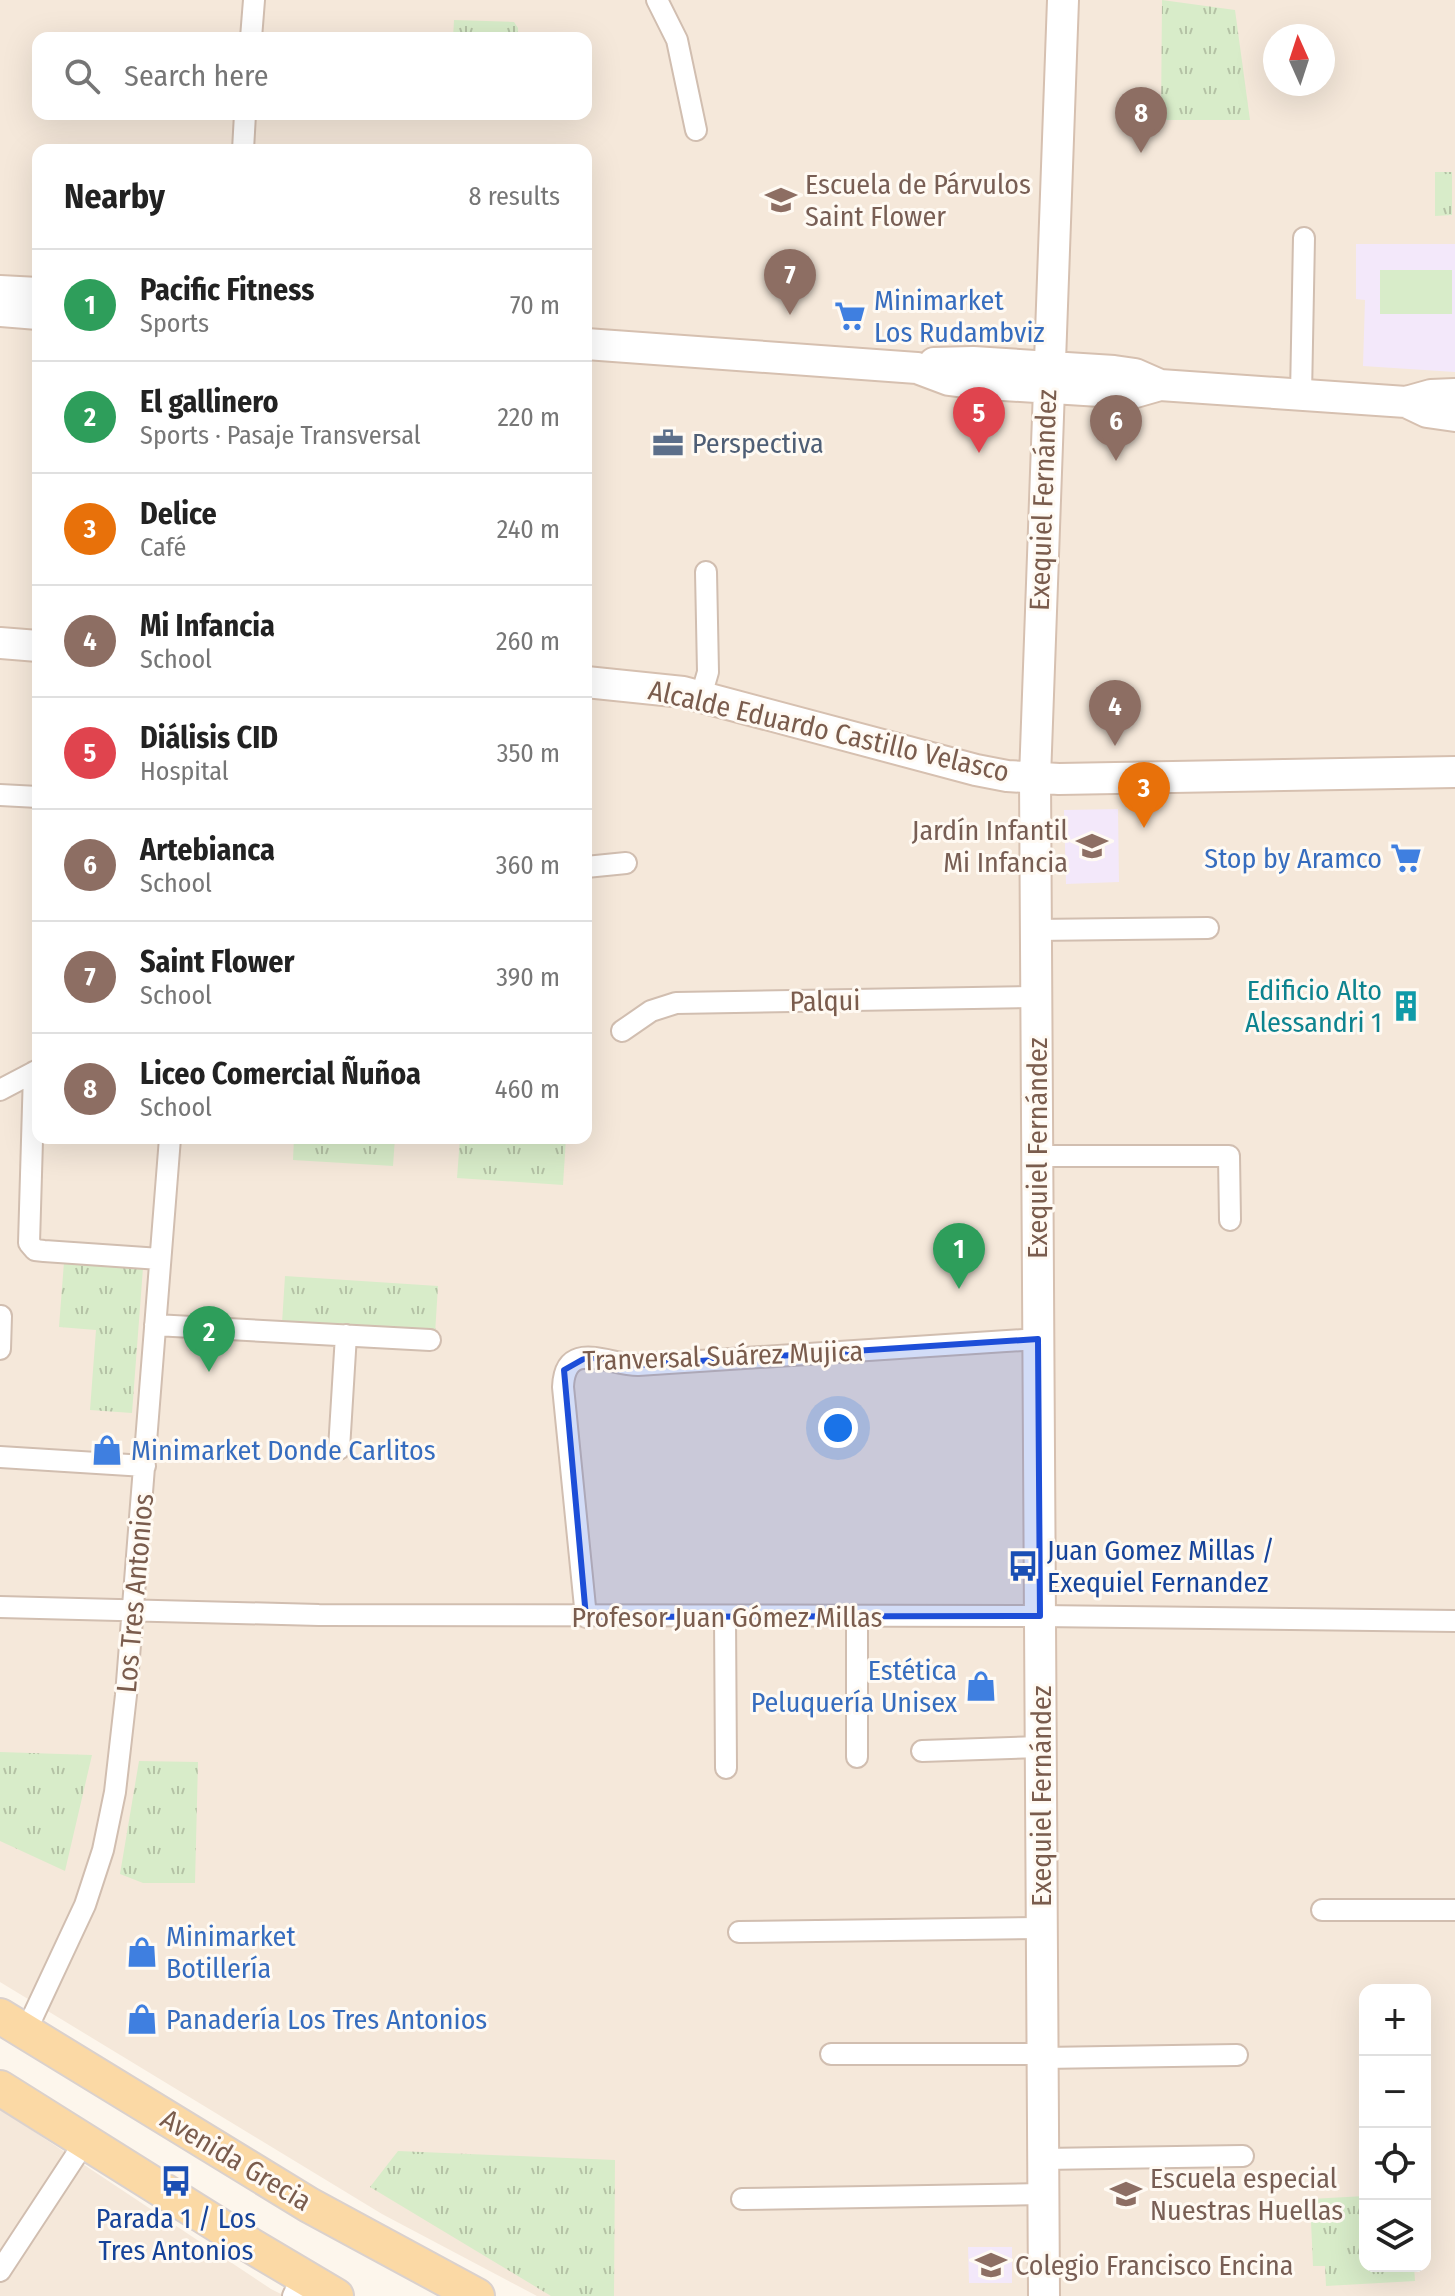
<!DOCTYPE html>
<meta charset="utf-8">
<style>
:root{--surface:#fff;--page:#f2f2f2;--text:#222;--muted:#767676;--line:#e0e0e0;--accent:#e76f51}
body{margin:0;font-family:"Fira Sans Condensed",sans-serif;background:var(--page);color:var(--text)}
.controls{position:absolute;right:24px;bottom:24px;display:grid;overflow:hidden;border-radius:16px;box-shadow:0 8px 32px #0002}
.controls button{width:72px;height:72px;display:grid;place-items:center;padding:0;border:0;border-bottom:2px solid var(--line);background:var(--surface);color:var(--text);font:40px sans-serif}
.compass{position:absolute;left:1263px;top:24px;width:72px;height:72px;border-radius:50%;background:var(--surface);box-shadow:0 8px 32px #0002;rotate:357deg}
.you{position:absolute;left:838px;top:1428px;width:28px;height:28px;margin:-20px;border:6px solid #fff;border-radius:50%;background:#1a73e8;box-shadow:0 0 0 12px #1a73e833}
.badge{display:grid;place-items:center;width:52px;height:52px;border-radius:50%;background:var(--accent);color:#fff;font-size:26px;font-weight:700}
.pin{position:absolute;translate:-50% -66px;filter:drop-shadow(0 2px 4px #0008)}
.pin::after{content:'';position:absolute;top:42px;width:28px;height:24px;background:inherit;clip-path:polygon(0 0,100% 0,50% 100%)}
.list{margin:0;padding:0;list-style:none}
h2{display:flex;justify-content:space-between;align-items:center;height:104px;margin:0;padding:0 32px;font-size:34px}
h2 small{font-size:26px;font-weight:400;color:var(--muted)}
.list li{display:grid;grid-template-columns:52px 1fr auto;gap:24px;align-items:center;box-sizing:border-box;height:112px;padding:0 32px;border-top:2px solid var(--line)}
.list b{display:block;font-size:30px;white-space:nowrap}
.list p{margin:0;font-size:26px;white-space:nowrap;color:var(--muted)}
.list em{font-size:26px;font-style:normal;color:var(--muted)}
.icon{flex:none;width:44px;height:44px;fill:none;stroke:currentColor;stroke-width:2;stroke-linecap:round;stroke-linejoin:round}
.map{position:relative;flex:none;width:1455px;height:2296px;overflow:hidden}
.search{position:absolute;background:var(--surface);box-shadow:0 8px 32px #0002;left:32px;top:32px;width:560px;height:88px;display:flex;align-items:center;gap:20px;box-sizing:border-box;padding:0 28px;border-radius:16px;color:var(--muted);font-size:30px}
.panel{position:absolute;background:var(--surface);box-shadow:0 8px 32px #0002;left:32px;top:144px;width:560px;height:1000px;border-radius:16px}
.map>svg:first-child{display:block}
</style>
<div class="map">
<svg width="1455" height="2296" viewBox="0 0 1455 2296">
<defs>
<pattern id="grass-tufts" width="24" height="20" patternUnits="userSpaceOnUse" patternTransform="scale(2)"><rect width="24" height="20" fill="#d8ecc9"/><path d="M3 7l-1-3M5 7V3M7 7l1-3M15 17l-1-3M17 17v-4M19 17l1-3" fill="none" stroke="#b4c2a5"/></pattern>
</defs>
<rect width="100%" height="100%" fill="#fdf6ec"/>
<path fill="#f5e8da" fill-rule="evenodd" d="M0 0H1455V2296H537L382 2214 0 1982ZM1275 36H1323V84H1275ZM38 38H586V114H38ZM38 150H586V1138H38ZM1365 1990H1425V2266H1365Z
M0 2109 271 2289 285 2296H0Z"/>
<path fill="#f3e8fa" d="M1356 244H1455V372L1363 366 1365 300 1356 299Z
M1118 809 1119 882 1066 884 1064 810Z
M968 2247H1012V2283H969Z"/>
<path fill="url(#grass-tufts)" d="M1162 0 1235 10 1250 120H1161Z
M454 20 514 22 518 28V38H453Z
M1435 172H1452V215L1435 216Z
M294 1138H395L393 1166 293 1160Z
M460 1138H566L563 1185 457 1178Z
M64 1262 143 1268 132 1413 90 1410 96 1330 59 1327Z
M285 1276 438 1286 435 1334 282 1323Z
M0 1752 92 1755 65 1871 0 1841Z
M139 1761 198 1762 195 1883H143L120 1874Z
M398 2151 615 2160 614 2296H551L370 2187Z
M1365 2196V2266H1414L1415 2281 1326 2286 1325 2266H1313L1310 2199Z"/>
<path fill="#d8ecc9" d="M1380 270H1452V314H1380Z"/>
<g fill="none" stroke-linecap="round" stroke-linejoin="round">
<defs>
<path id="street" d="M657 0 677 40 696 130
M251 38 254 0
M243 150 245 114
M1301 395 1304 238
M701 696 708 672 706 572
M0 795 38 797
M586 867 626 863
M1035 930 1208 928
M622 1031 651 1011 676 1003 1036 997
M34 1072 29 1243 35 1250 44 1251 160 1259
M0 1090 38 1070
M1037 1156H1229L1230 1220
M155 1325 430 1340
M0 1349 1 1316
M339 1449 346 1335
M0 1457 145 1466
M0 1607 319 1615 1040 1616 1455 1621
M586 1617 563 1387C565 1339 606 1364 638 1365L1038 1339
M725 1617 726 1768
M922 1751 1041 1747
M857 1757V1617
M1322 1910H1455
M739 1932 1042 1928
M26 2031 85 1905 103 1850 115 1792 126 1695 170 1138
M831 2054H1043
M1043 2058 1237 2055
M1043 2159 1243 2156
M742 2199 1043 2194
M0 2271 86 2140
M293 2296 302 2277"/>
<path id="secondary" d="M0 291 38 293
M0 311 38 314
M586 344 917 368 949 380 972 383 1132 393 1160 385
M934 363 973 362 1114 371 1135 374 1160 385 1406 402 1431 395 1455 394
M1406 402 1427 412 1455 416
M0 643 38 646
M586 682 683 692 976 770 1007 776 1059 779 1455 772
M1044 2296 1035 778 1063 0"/>
<path id="primary" d="M0 2016 309 2205 477 2296
M0 2088 250 2245 336 2296"/>
</defs>
<use href="#street" stroke="#d1beb0" stroke-width="24"/>
<use href="#secondary" stroke="#d6c0b0" stroke-width="34"/>
<use href="#primary" stroke="#dad1cd" stroke-width="38"/>
<use href="#street" stroke="#fff" stroke-width="20"/>
<use href="#secondary" stroke="#fff" stroke-width="30"/>
<use href="#primary" stroke="#fbd9a5" stroke-width="34"/>
</g>
<path fill="#1d4ed8" fill-opacity="0.2" stroke="#1d4ed8" stroke-width="6" stroke-linejoin="round" d="M1038 1339 1040 1616 586 1617 564 1370 587 1357 638 1365Z"/>
<defs>
<symbol id="school-bare" viewBox="-9 -9 18 18"><path d="M0-5L7-2L0 1L-7-2ZM-4 1L0 2.5L4 1V4Q0 6-4 4Z" fill="#8d6e63" stroke="#fffaf3" stroke-width="2.5" paint-order="stroke"/></symbol>
<symbol id="supermarket-bare" viewBox="-9 -9 18 18"><path d="M-6-5.5h2.5l.6 2H6L4.5 2H-2.5L-4.4-4H-6ZM-1.5 3.2a1.3 1.3 0 1 0 .1 0ZM3 3.2a1.3 1.3 0 1 0 .1 0Z" fill="#3f7fe0" stroke="#fffaf3" stroke-width="2.5" paint-order="stroke"/></symbol>
<symbol id="office-bare" viewBox="-9 -9 18 18"><path d="M-6-3h4V-5.5h4V-3h4V5H-6ZM-1-4.5V-3h2v-1.5ZM-6 0V1H6V0Z" fill="#5c6f8a" stroke="#fffaf3" stroke-width="2.5" paint-order="stroke"/></symbol>
<symbol id="building-bare" viewBox="-9 -9 18 18"><path d="M-4-6H4V6H1V3H-1V6H-4ZM-2.5-4.3h1.7v1.8h-1.7ZM.8-4.3h1.7v1.8H.8ZM-2.5-1h1.7V.8h-1.7ZM.8-1h1.7V.8H.8Z" fill="#0f9aa8" stroke="#fffaf3" stroke-width="2.5" paint-order="stroke"/></symbol>
<symbol id="shop-bare" viewBox="-9 -9 18 18"><path d="M-5-2.5h2.3a2.7 3.5 0 0 1 5.4 0H5L5.5 6h-11ZM-1.5-2.5h3a1.5 2.3 0 0 0-3 0Z" fill="#3f7fe0" stroke="#fffaf3" stroke-width="2.5" paint-order="stroke"/></symbol>
<symbol id="bus-bare" viewBox="-9 -9 18 18"><path d="M-5-6H5V4H4V6H2V4H-2V6H-4V4H-5ZM-3.5-4V0h7V-4ZM-3.5 1.2v1.5H-2V1.2ZM2 1.2v1.5H3.5V1.2Z" fill="#1a4fb4" stroke="#fffaf3" stroke-width="2.5" paint-order="stroke"/></symbol>
</defs>
<g fill-rule="evenodd">
<use href="#school-bare" x="759" y="178" width="44" height="44"/>
<use href="#supermarket-bare" x="828" y="294" width="44" height="44"/>
<use href="#office-bare" x="646" y="421" width="44" height="44"/>
<use href="#school-bare" x="1070" y="824" width="44" height="44"/>
<use href="#supermarket-bare" x="1384" y="836" width="44" height="44"/>
<use href="#building-bare" x="1384" y="984" width="44" height="44"/>
<use href="#shop-bare" x="85" y="1428" width="44" height="44"/>
<use href="#bus-bare" x="1001" y="1544" width="44" height="44"/>
<use href="#shop-bare" x="959" y="1664" width="44" height="44"/>
<use href="#shop-bare" x="120" y="1930" width="44" height="44"/>
<use href="#shop-bare" x="120" y="1997" width="44" height="44"/>
<use href="#bus-bare" x="154" y="2159" width="44" height="44"/>
<use href="#school-bare" x="1104" y="2172" width="44" height="44"/>
<use href="#school-bare" x="969" y="2243" width="44" height="44"/>
</g>
<g text-anchor="middle" dominant-baseline="central" stroke-width="6" stroke-linejoin="round" paint-order="stroke">
<g font-size="28" fill="#785e54" stroke="#fffaf3" text-anchor="start">
<text x="805" y="184">Escuela de Párvulos<tspan x="805" dy="32">Saint Flower</tspan></text>
<text x="1068" y="830" text-anchor="end">Jardín Infantil<tspan x="1068" dy="32">Mi Infancia</tspan></text>
<text x="1150" y="2178">Escuela especial<tspan x="1150" dy="32">Nuestras Huellas</tspan></text>
<text x="1015" y="2265">Colegio Francisco Encina</text>
</g>
<g font-size="28" fill="#366cbe" stroke="#fffaf3" text-anchor="start">
<text x="874" y="300">Minimarket<tspan x="874" dy="32">Los Rudambviz</tspan></text>
<text x="1382" y="858" text-anchor="end">Stop by Aramco</text>
<text x="131" y="1450">Minimarket Donde Carlitos</text>
<text x="957" y="1670" text-anchor="end">Estética<tspan x="957" dy="32">Peluquería Unisex</tspan></text>
<text x="166" y="1936">Minimarket<tspan x="166" dy="32">Botillería</tspan></text>
<text x="166" y="2019">Panadería Los Tres Antonios</text>
</g>
<g font-size="28" fill="#4e5e75" stroke="#fffaf3" text-anchor="start">
<text x="692" y="443">Perspectiva</text>
</g>
<g font-size="28" fill="#7a5c4d" stroke="#fffaf3">
<text transform="translate(1043 500) rotate(-88)">Exequiel Fernández</text>
<text transform="translate(829 731) rotate(13)">Alcalde Eduardo Castillo Velasco</text>
<text transform="translate(825 1001) rotate(-1)">Palqui</text>
<text transform="translate(1037 1148) rotate(-90)">Exequiel Fernández</text>
<text transform="translate(723 1356) rotate(-2)">Tranversal Suárez Mujica</text>
<text transform="translate(135 1593) rotate(-85)">Los Tres Antonios</text>
<text x="727" y="1617">Profesor Juan Gómez Millas</text>
<text transform="translate(1041 1796) rotate(-90)">Exequiel Fernández</text>
<text transform="translate(236 2160) rotate(31)">Avenida Grecia</text>
</g>
<g font-size="28" fill="#0d838f" stroke="#fffaf3" text-anchor="end">
<text x="1382" y="990">Edificio Alto<tspan x="1382" dy="32">Alessandri 1</tspan></text>
</g>
<g font-size="28" fill="#164399" stroke="#fffaf3" text-anchor="start">
<text x="1047" y="1550">Juan Gomez Millas /<tspan x="1047" dy="32">Exequiel Fernandez</tspan></text>
<text x="176" y="2218" text-anchor="middle">Parada 1 / Los<tspan x="176" dy="32">Tres Antonios</tspan></text>
</g>
</g>
</svg>
<div class="controls">
<button>+</button>
<button>−</button>
<button><svg class="icon" aria-label="locate" viewBox="0 0 24 24"><circle cx="12" cy="12" r="6"/><path d="M12 2v4M12 18v4M2 12h4M18 12h4"/></svg></button>
<button><svg class="icon" aria-label="layers" viewBox="0 0 24 24"><path d="M12 4l9 5-9 5-9-5zM3 14l9 5 9-5"/></svg></button>
</div>
<svg class="compass" viewBox="-18 -18 36 36"><path d="M0-13l5 13h-10z" fill="#e53935"/><path d="M0 13l5-13h-10z" fill="#767676"/></svg>
<div class="you"></div>
<div class="pin badge" style="left:959px;top:1289px;background:#2e9e5b">1</div>
<div class="pin badge" style="left:209px;top:1372px;background:#2e9e5b">2</div>
<div class="pin badge" style="left:1144px;top:828px;background:#e8710a">3</div>
<div class="pin badge" style="left:1115px;top:746px;background:#8d6e63">4</div>
<div class="pin badge" style="left:979px;top:453px;background:#e0444e">5</div>
<div class="pin badge" style="left:1116px;top:461px;background:#8d6e63">6</div>
<div class="pin badge" style="left:790px;top:315px;background:#8d6e63">7</div>
<div class="pin badge" style="left:1141px;top:153px;background:#8d6e63">8</div>
<div class="search"><svg class="icon" aria-label="search" viewBox="0 0 24 24"><circle cx="10" cy="10" r="6"/><path d="M15 15l6 6"/></svg>Search here</div>
<section class="panel">
<h2>Nearby<small>8 results</small></h2>
<ul class="list">
<li><span class="badge" style="background:#2e9e5b">1</span><div><b>Pacific Fitness</b><p>Sports</p></div><em>70 m</em></li>
<li><span class="badge" style="background:#2e9e5b">2</span><div><b>El gallinero</b><p>Sports · Pasaje Transversal</p></div><em>220 m</em></li>
<li><span class="badge" style="background:#e8710a">3</span><div><b>Delice</b><p>Café</p></div><em>240 m</em></li>
<li><span class="badge" style="background:#8d6e63">4</span><div><b>Mi Infancia</b><p>School</p></div><em>260 m</em></li>
<li><span class="badge" style="background:#e0444e">5</span><div><b>Diálisis CID</b><p>Hospital</p></div><em>350 m</em></li>
<li><span class="badge" style="background:#8d6e63">6</span><div><b>Artebianca</b><p>School</p></div><em>360 m</em></li>
<li><span class="badge" style="background:#8d6e63">7</span><div><b>Saint Flower</b><p>School</p></div><em>390 m</em></li>
<li><span class="badge" style="background:#8d6e63">8</span><div><b>Liceo Comercial Ñuñoa</b><p>School</p></div><em>460 m</em></li>
</ul>
</section>
</div>
